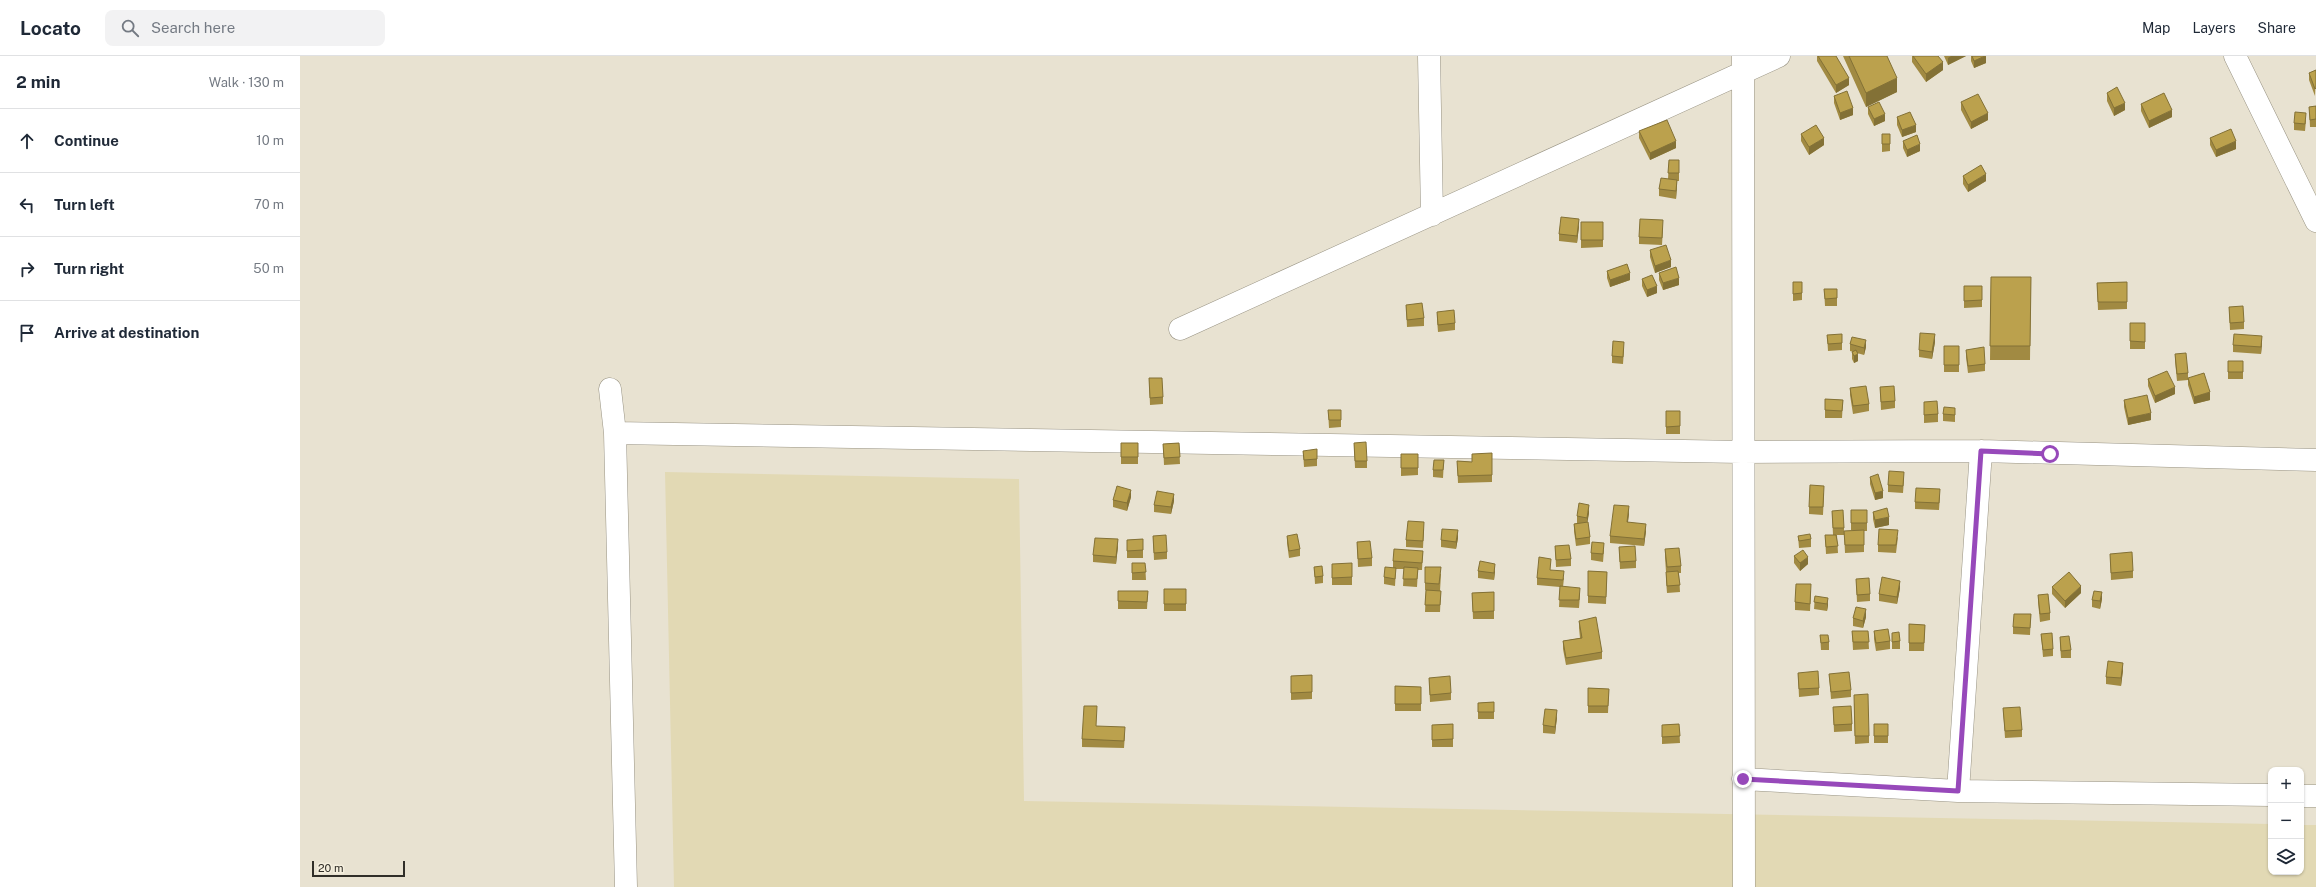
<!DOCTYPE html>
<meta charset="utf-8">
<style>
:root{--surface:#fff;--page:#f2f2f3;--text:#1f2937;--muted:#747a83;--line:#e0e1e3}
body{margin:0;font-family:"Public Sans",sans-serif;background:var(--page);color:var(--text)}
.controls{position:absolute;right:12px;bottom:12px;display:grid;overflow:hidden;border-radius:8px;box-shadow:0 1px 3px #0004}
.controls button{width:36px;height:36px;display:grid;place-items:center;padding:0;border:0;border-bottom:1px solid var(--line);background:var(--surface);color:var(--text);font:20px sans-serif}
.scale{position:absolute;left:12px;bottom:10px;width:93px;box-sizing:border-box;padding-left:4px;border:2px solid #302e28;border-top:0;font-size:11px;line-height:14px;white-space:nowrap;color:#302e28;-webkit-text-stroke:3px #f5efde;paint-order:stroke}
.stop{position:absolute;width:12px;height:12px;margin:-9px;border:3px solid #9749ba;border-radius:50%;background:#fff}
.stop.end{background:#9749ba;border-color:#fff;box-shadow:0 1px 4px #0008}
.list{margin:0;padding:0;list-style:none}
h2{display:flex;justify-content:space-between;align-items:center;height:52px;margin:0;padding:0 16px;font-size:17px}
h2 small{font-size:13px;font-weight:400;color:var(--muted)}
.list li{display:grid;grid-template-columns:26px 1fr auto;gap:12px;align-items:center;box-sizing:border-box;height:64px;padding:0 16px;border-top:1px solid var(--line)}
.list b{display:block;font-size:15px;white-space:nowrap}
.list em{font-size:13px;font-style:normal;color:var(--muted)}
.icon{flex:none;width:22px;height:22px;fill:none;stroke:currentColor;stroke-width:2;stroke-linecap:round;stroke-linejoin:round}
.map{position:relative;flex:none;width:2016px;height:831px;overflow:hidden}
header{display:flex;align-items:center;gap:24px;box-sizing:border-box;height:56px;padding:0 20px;background:var(--surface);border-bottom:1px solid var(--line)}
header strong{font-size:19px}
nav{display:flex;gap:22px;margin-inline-start:auto;font-size:14px}
.search{width:280px;height:36px;background:var(--page);display:flex;align-items:center;gap:10px;box-sizing:border-box;padding:0 14px;border-radius:8px;color:var(--muted);font-size:15px}
main{display:flex}
aside{flex:1;background:var(--surface)}
.map>svg:first-child{display:block}
</style>
<header>
<strong>Locato</strong>
<div class="search"><svg class="icon" aria-label="search" viewBox="0 0 24 24"><circle cx="10" cy="10" r="6"/><path d="M15 15l6 6"/></svg>Search here</div>
<nav><a>Map</a><a>Layers</a><a>Share</a></nav>
</header>
<main>
<aside>
<h2>2 min<small>Walk · 130 m</small></h2>
<ul class="list">
<li><svg class="icon" aria-label="ahead" viewBox="0 0 24 24"><path d="M12 20V5M6 11l6-6 6 6"/></svg><div><b>Continue</b></div><em>10 m</em></li>
<li><svg class="icon" aria-label="left" viewBox="0 0 24 24"><path d="M17 20v-9H6M10 6l-5 5 5 5"/></svg><div><b>Turn left</b></div><em>70 m</em></li>
<li><svg class="icon" aria-label="right" viewBox="0 0 24 24"><path d="M7 20v-9h11M14 6l5 5-5 5"/></svg><div><b>Turn right</b></div><em>50 m</em></li>
<li><svg class="icon" aria-label="arrive" viewBox="0 0 24 24"><path d="M6 21V4h12l-3 4 3 4H6"/></svg><div><b>Arrive at destination</b></div></li>
</ul>
</aside>
<div class="map">
<svg width="2016" height="831" viewBox="0 0 2016 831">
<rect width="100%" height="100%" fill="#e8e2d1"/>
<path fill="#e2d9b4" d="M365 416 719 423 724 745 1971 768V816H2001V769H2016V831H374Z"/>
<g fill="none" stroke-linecap="round" stroke-linejoin="round">
<defs>
<path id="street" d="M1129 0 1132 159
M1443 0 1444 831
M1935 0 2016 165
M880 273 1479 0
M310 333 315 377 326 831
M315 377 1442 396 1681 395 2016 404
M1443 723 1658 735 1971 739
M1658 735 1681 395
M2001 740H2016"/>
</defs>
<use href="#street" stroke="#989383" stroke-width="23"/>
<use href="#street" stroke="#fff" stroke-width="22"/>
</g>
<path fill="#a18a42" d="M1517 0H1536L1549 29 1536 37 1517 5Z
M1543 0H1587L1597 36 1566 51Z
M1612 0H1638L1643 14 1626 26 1612 6Z
M1644 0H1666L1648 9Z
M1671 0H1686V7L1674 12 1671 5Z
M2016 14 2015 40 2009 24V17Z
M1807 37 1825 54 1814 60 1807 45Z
M1534 40 1553 59 1540 64 1534 47Z
M1661 46 1688 64 1671 73 1661 54Z
M1841 48 1872 61 1849 72 1841 55Z
M2016 50V71H2010L2009 51Z
M1568 51 1585 65 1574 70 1568 58Z
M1597 61 1616 76 1602 81 1597 69Z
M2006 64 2005 75 1994 74V67Z
M1339 75 1376 92 1350 104 1339 82Z
M1501 78 1524 89 1509 99 1501 85Z
M1582 78H1590V95L1582 96Z
M1910 82 1936 93 1916 101 1910 89Z
M1603 85 1620 95 1607 101 1603 92Z
M1369 104H1379V125H1377L1376 143 1359 140V133L1368 123Z
M1663 120 1686 125 1668 136 1663 128Z
M1281 166H1303V191L1281 192Z
M1279 170 1277 187 1259 185V178Z
M1363 172 1362 189 1339 188V181Z
M1350 194 1371 211 1355 217 1350 201Z
M1307 215 1330 224 1310 231 1307 222Z
M1359 217 1379 229 1363 234 1359 224Z
M1691 221H1731L1730 304H1690Z
M1342 223 1357 237 1347 241 1342 230Z
M1493 226H1502V244L1493 245Z
M1827 226V253L1798 254 1797 227Z
M1664 230H1682V251L1664 252Z
M1524 233H1537V250H1525Z
M1106 249 1124 262V270L1107 271Z
M1929 251 1944 266V273L1930 274Z
M1137 256 1155 267V274L1138 276 1137 263Z
M1830 267H1845V293H1830Z
M1527 279 1542 287V294L1528 295Z
M1635 286 1632 303 1619 301V294Z
M1962 287 1961 298 1933 296V289Z
M1550 288 1566 291 1564 299 1557 297 1558 305 1554 307 1552 303V296H1553L1550 295Z
M1644 290H1659V316H1644Z
M1324 293 1323 308 1312 307V300Z
M1666 294 1685 308V315L1668 317 1666 301Z
M1875 298 1888 317V322L1910 344 1894 348 1888 329V324L1877 325 1875 305Z
M1928 305H1943V323H1928Z
M849 322 863 341V348L850 349Z
M1848 323 1875 338 1855 347 1848 330Z
M1580 331 1595 345V352L1581 354Z
M1550 332 1569 348V355L1553 358 1550 339Z
M1525 343 1543 344 1542 362H1525Z
M1824 344 1851 364 1828 369 1824 351Z
M1624 346 1638 358V366L1624 367Z
M1655 352V366L1643 365V358Z
M1028 354H1041V371L1029 372Z
M1380 355V378H1366V371Z
M821 387H838V408H821Z
M879 387 880 408 864 409 863 388Z
M1054 387 1067 405V412H1055Z
M1003 395 1017 403V410L1004 411Z
M1192 397V426L1158 427 1157 405 1172 406Z
M1101 398H1118V419L1101 420Z
M1144 404 1143 422 1133 421V414Z
M1570 421 1583 442 1575 444 1570 428Z
M1604 423 1603 437 1588 436V429Z
M1524 437 1523 459 1509 458V451Z
M1640 440 1639 454 1615 453V446Z
M831 441 827 455 813 451V444Z
M874 445 871 458 854 456V449Z
M1551 454H1567V475H1564V496L1545 497 1544 475 1559 474H1551Z
M1532 455 1544 472V479H1537L1538 497 1526 498 1525 479H1533Z
M1573 456 1589 469 1575 472 1573 463Z
M1289 457 1287 466 1290 481V488L1276 490 1274 475V468L1277 467V460Z
M1329 457 1328 466 1346 475 1344 490 1310 487V480Z
M1124 473 1123 492 1106 491V484Z
M853 480 867 496V503L854 504Z
M987 480 1000 493V500L989 502 987 487Z
M1498 480 1511 483V491L1499 492Z
M1598 481 1596 497 1578 496V489Z
M1158 482 1156 493 1141 491V484Z
M843 483V502H827V484Z
M1057 486 1072 502V510L1058 511Z
M818 490 816 508 793 506V499Z
M1255 490 1271 503V510L1256 511Z
M1319 491 1336 505V512L1320 513Z
M1365 493 1381 510V517H1379L1380 536 1367 537 1366 524V516L1365 501Z
M1304 494 1303 506 1291 504V497Z
M1123 495 1122 514H1118L1117 531 1103 530 1104 513H1096L1095 530 1084 528V521L1093 512V505Z
M1810 498 1833 515V522L1811 524Z
M1494 500 1508 508 1500 515 1494 507Z
M832 507H845L846 524H832Z
M1032 508 1052 521V529H1032Z
M1014 511 1023 520V527L1015 528Z
M1125 511 1141 518 1140 535H1141L1140 556H1125L1126 534H1125Z
M1251 514 1264 522 1263 531 1280 539 1279 552 1259 551 1260 531 1237 529V522Z
M1178 515H1195L1194 524 1178 522Z
M1288 515 1307 516 1306 548 1288 547Z
M1556 523 1570 538V545L1557 546Z
M1752 531 1781 537 1765 552 1752 538Z
M1600 532 1597 548 1579 545V538Z
M864 533H886V555H864Z
M818 535H848L847 553H818Z
M1511 535 1510 555 1495 554V546Z
M1194 536V563H1173L1172 537Z
M1738 539 1750 557V564L1740 566 1738 546Z
M1515 540 1528 549 1527 555 1514 553Z
M1802 543 1800 553 1792 551V544Z
M1731 558 1730 579 1713 578V571Z
M1566 561 1563 572 1553 570V562Z
M1279 565 1302 596V603L1266 609 1263 593V585L1280 582 1279 572Z
M1609 568 1625 569 1624 595H1609Z
M1552 575H1568L1569 593 1553 594Z
M1574 575 1590 585V593L1576 595 1574 583Z
M1592 577 1600 585V593H1592Z
M1741 578 1753 593V600L1743 601Z
M1520 579 1529 586V594H1521Z
M1760 581 1771 594V602H1761L1760 588Z
M1823 614 1821 630 1806 628V621Z
M1498 617 1519 632V639L1499 641Z
M1529 618 1551 634V641L1531 643Z
M1012 619V643L991 644V620Z
M1129 622 1151 637V644L1130 646Z
M1095 630 1121 631V655H1095Z
M1288 632 1309 633 1308 657H1288Z
M1194 646V663H1178V647Z
M1554 646 1569 680V687L1555 688Z
M1533 651 1552 668V675L1534 676Z
M1703 652 1722 674V681L1705 682Z
M1257 661 1255 678 1243 677V669Z
M1153 668V691H1132V669Z
M1379 668 1380 687 1362 688V669Z
M1574 668 1588 680V687H1574Z
M797 670 825 678 824 692 782 691V683Z"/>
<path fill="#837136" d="M1651 0H1666L1648 9V2Z
M1686 0V7L1674 12V5Z
M1643 6V14L1626 26V18Z
M1549 22V29L1536 37V29Z
M1597 22V36L1566 51V37Z
M1825 47V54L1814 60V52Z
M1553 52V59L1540 64V57Z
M1872 54V61L1849 72V65Z
M1688 57V64L1671 73V66Z
M1585 58V65L1574 70V63Z
M1616 69V76L1602 81V74Z
M1524 82V89L1509 99V91Z
M1376 85V92L1350 104V97Z
M1936 85V93L1916 101V94Z
M1620 88V95L1607 101V94Z
M1686 118V125L1668 136V129Z
M1377 124V131L1376 143V135Z
M1279 163V170L1277 187V180Z
M1371 204V211L1355 217V210Z
M1330 217V224L1310 231V224Z
M1379 222V229L1363 234V227Z
M1357 230V237L1347 241V234Z
M1635 278V286L1632 303V296Z
M1962 280V287L1961 298V291Z
M1566 284V291L1564 299V292Z
M1558 298V305L1554 307V300Z
M1875 331V338L1855 347V340Z
M1910 336V344L1894 348V341Z
M1851 357V364L1828 369V362Z
M831 434V441L827 455V447Z
M1583 435V442L1575 444V437Z
M874 438V445L871 458V451Z
M1289 449V457L1287 469V462Z
M1329 450V457L1327 473V466Z
M1589 461V469L1575 472V464Z
M1346 468V475L1344 490V483Z
M1158 474V482L1156 493V486Z
M818 483V490L816 508V501Z
M1508 501V508L1500 515V507Z
M1195 508V515L1194 524V517Z
M1600 525V532L1597 548V541Z
M1781 530V537L1765 552V545Z
M1802 536V543L1800 553V545Z
M1528 542V549L1527 555V548Z
M1566 553V561L1563 572V565Z
M1823 607V614L1821 630V622Z
M1257 654V661L1255 678V671Z"/>
<path fill="#bba14d" stroke="#837136" d="M1518 0H1536L1549 22 1536 29Z
M1549 0H1587L1597 22 1566 37Z
M1613 0H1638L1643 6 1626 18Z
M1672 0H1685L1674 5Z
M2016 14V32L2015 33 2009 17Z
M1817 31 1825 47 1814 52 1807 37Z
M1547 35 1553 52 1540 57 1534 40Z
M1864 37 1872 54 1849 65 1841 48Z
M1678 38 1688 57 1671 66 1661 46Z
M1579 46 1585 58 1574 63 1568 51Z
M2016 50V63L2010 64 2009 51Z
M1610 56 1616 69 1602 74 1597 61Z
M1995 56 2006 57 2005 68 1994 67Z
M1367 64 1376 85 1350 97 1339 75Z
M1516 69 1524 82 1509 91 1501 78Z
M1931 73 1936 85 1916 94 1910 82Z
M1582 78H1590V88H1582Z
M1617 79 1620 88 1607 94 1603 85Z
M1369 104H1379V117H1368Z
M1681 109 1686 118 1668 129 1663 120Z
M1361 122 1377 124 1376 135 1359 133Z
M1261 161 1279 163 1277 180 1259 178Z
M1340 163 1363 164 1362 182 1339 181Z
M1281 166H1303V184H1281Z
M1366 189 1371 204 1355 210 1350 194Z
M1327 208 1330 217 1310 224 1307 215Z
M1376 211 1379 222 1363 227 1359 217Z
M1352 219 1357 230 1347 234 1342 223Z
M1691 221H1731L1730 290H1690Z
M1493 226H1502V237L1493 238Z
M1827 226V246H1798L1797 227Z
M1664 230H1682V244L1664 245Z
M1524 233H1537V242L1525 243Z
M1122 247 1124 262 1107 264 1106 249Z
M1943 250 1944 266 1930 267 1929 251Z
M1154 254 1155 267 1138 269 1137 256Z
M1830 267H1845V286L1830 285Z
M1620 277 1635 278 1632 296 1619 294Z
M1542 278V287L1528 288 1527 279Z
M1934 278 1962 280 1961 291 1933 289Z
M1552 281 1566 284 1564 292 1550 288Z
M1313 285 1324 286 1323 301 1312 300Z
M1644 290H1659V309H1644Z
M1684 291 1685 308 1668 310 1666 294Z
M1556 294 1558 298 1554 300 1552 296Z
M1886 297 1888 317 1877 318 1875 298Z
M1928 305H1943V316H1928Z
M1867 315 1875 331 1855 340 1848 323Z
M1904 317 1910 336 1894 341 1888 322Z
M849 322H862L863 341 850 342Z
M1566 330 1569 348 1553 350 1550 332Z
M1594 330 1595 345 1581 346 1580 331Z
M1847 339 1851 357 1828 362 1824 344Z
M1525 343 1543 344 1542 355 1525 354Z
M1637 345 1638 358 1624 359V346Z
M1644 351 1655 352V359L1643 358Z
M1028 354H1041V364H1029Z
M1366 355H1380V370L1366 371Z
M1066 386 1067 405H1055L1054 387Z
M821 387H838V401H821Z
M879 387 880 401 864 402 863 388Z
M1017 393V403L1004 404 1003 395Z
M1192 397V419L1158 420 1157 405 1172 406V398Z
M1101 398H1118V412H1101Z
M1134 404H1144L1143 414H1133Z
M1589 415 1604 416 1603 430 1588 429Z
M1578 418 1583 435 1575 437 1570 421Z
M1510 429 1524 430 1523 451H1509Z
M817 430 831 434 827 447 813 444Z
M1616 432 1640 433 1639 447 1615 446Z
M857 435 874 438 871 451 854 449Z
M1279 447 1289 449 1287 462 1277 460Z
M1314 449 1329 450 1327 466 1346 468 1344 483 1310 480Z
M1587 452 1589 461 1575 464 1573 456Z
M1543 454 1544 472H1533L1532 455Z
M1551 454H1567V467H1551Z
M1108 465 1124 466 1123 485 1106 484Z
M1288 466 1290 481 1276 483 1274 468Z
M1142 473 1158 474 1156 486 1141 484Z
M1579 473 1598 474 1596 489H1578Z
M1564 474V489H1545L1544 475Z
M997 478 1000 493 989 495 987 480Z
M1510 478 1511 483 1499 485 1498 480Z
M866 479 867 496 854 497 853 480Z
M1525 479H1536L1538 490 1526 491Z
M795 482 818 483 816 501 793 499Z
M843 483V494L827 495V484Z
M1070 485 1072 502 1058 503 1057 486Z
M1292 486 1304 487 1303 498 1291 497Z
M1269 489 1271 503 1256 504 1255 490Z
M1335 490 1336 505 1320 506 1319 491Z
M1379 492 1381 510 1367 511 1365 493Z
M1094 493 1123 495 1122 507 1093 505Z
M1503 494 1508 501 1500 507 1494 500Z
M1832 496 1833 515 1811 517 1810 498Z
M1239 501 1251 503 1250 514 1264 515 1263 524 1237 522Z
M1180 505 1195 508 1194 517 1178 515Z
M832 507H845L846 516 832 517Z
M1052 507V521L1032 522V508Z
M1022 510 1023 520 1015 521 1014 511Z
M1085 511 1096 512 1095 523 1084 521Z
M1104 511 1118 512 1117 523H1103Z
M1125 511H1141L1139 528 1125 527Z
M1288 515 1307 516 1306 541 1288 540Z
M1378 515 1380 529 1367 530 1366 516Z
M1769 516 1781 530 1765 545 1752 531Z
M1582 521 1600 525 1597 541 1579 538Z
M1569 522 1570 538 1557 539 1556 523Z
M1496 528H1511L1510 548 1495 546Z
M1260 530 1280 532 1279 544H1259Z
M864 533H886V548H864Z
M1126 534 1141 535 1140 549H1125Z
M818 535H848L847 546 818 545Z
M1794 535 1802 536 1800 545 1792 544Z
M1194 536V555L1173 556 1172 537Z
M1748 538 1750 557 1740 558 1738 539Z
M1515 540 1528 542 1527 548 1514 546Z
M1556 551 1566 553 1563 565 1553 562Z
M1714 558H1731L1730 572 1713 571Z
M1296 561 1302 596 1266 602 1263 585 1282 582 1279 565Z
M1609 568 1625 569 1624 587H1609Z
M1588 573 1590 585 1576 587 1574 575Z
M1552 575H1568L1569 586H1553Z
M1599 576 1600 585 1592 586V577Z
M1752 577 1753 593 1743 594 1741 578Z
M1520 579H1528L1529 586 1521 587Z
M1769 580 1771 594 1761 595 1760 581Z
M1808 605 1823 607 1821 622 1806 621Z
M1518 615 1519 632 1499 633 1498 617Z
M1549 616 1551 634 1531 636 1529 618Z
M1012 619V636L991 637V620Z
M1150 620 1151 637 1130 639 1129 622Z
M1095 630 1121 631V648H1095Z
M1288 632 1309 633 1308 650H1288Z
M1568 638 1569 680H1555L1554 639Z
M1194 646V656H1178V647Z
M784 650H797L796 670 825 671 824 685 782 683Z
M1551 650 1552 668 1534 669 1533 651Z
M1720 651 1722 674 1705 675 1703 652Z
M1245 653 1257 654 1255 671 1243 669Z
M1153 668V683L1132 684V669Z
M1379 668 1380 680 1362 681V669Z
M1574 668H1588V680H1574Z"/>
<g fill="none" stroke-linecap="round" stroke-linejoin="round">
<path stroke="#9749ba" stroke-width="5" d="M1443 723 1658 735 1681 395 1750 398"/>
</g>
</svg>
<div class="controls">
<button>+</button>
<button>−</button>
<button><svg class="icon" aria-label="layers" viewBox="0 0 24 24"><path d="M12 4l9 5-9 5-9-5zM3 14l9 5 9-5"/></svg></button>
</div>
<div class="scale">20 m</div>
<div class="stop" style="left:1750px;top:398px"></div>
<div class="stop end" style="left:1443px;top:723px"></div>
</div>
</main>
